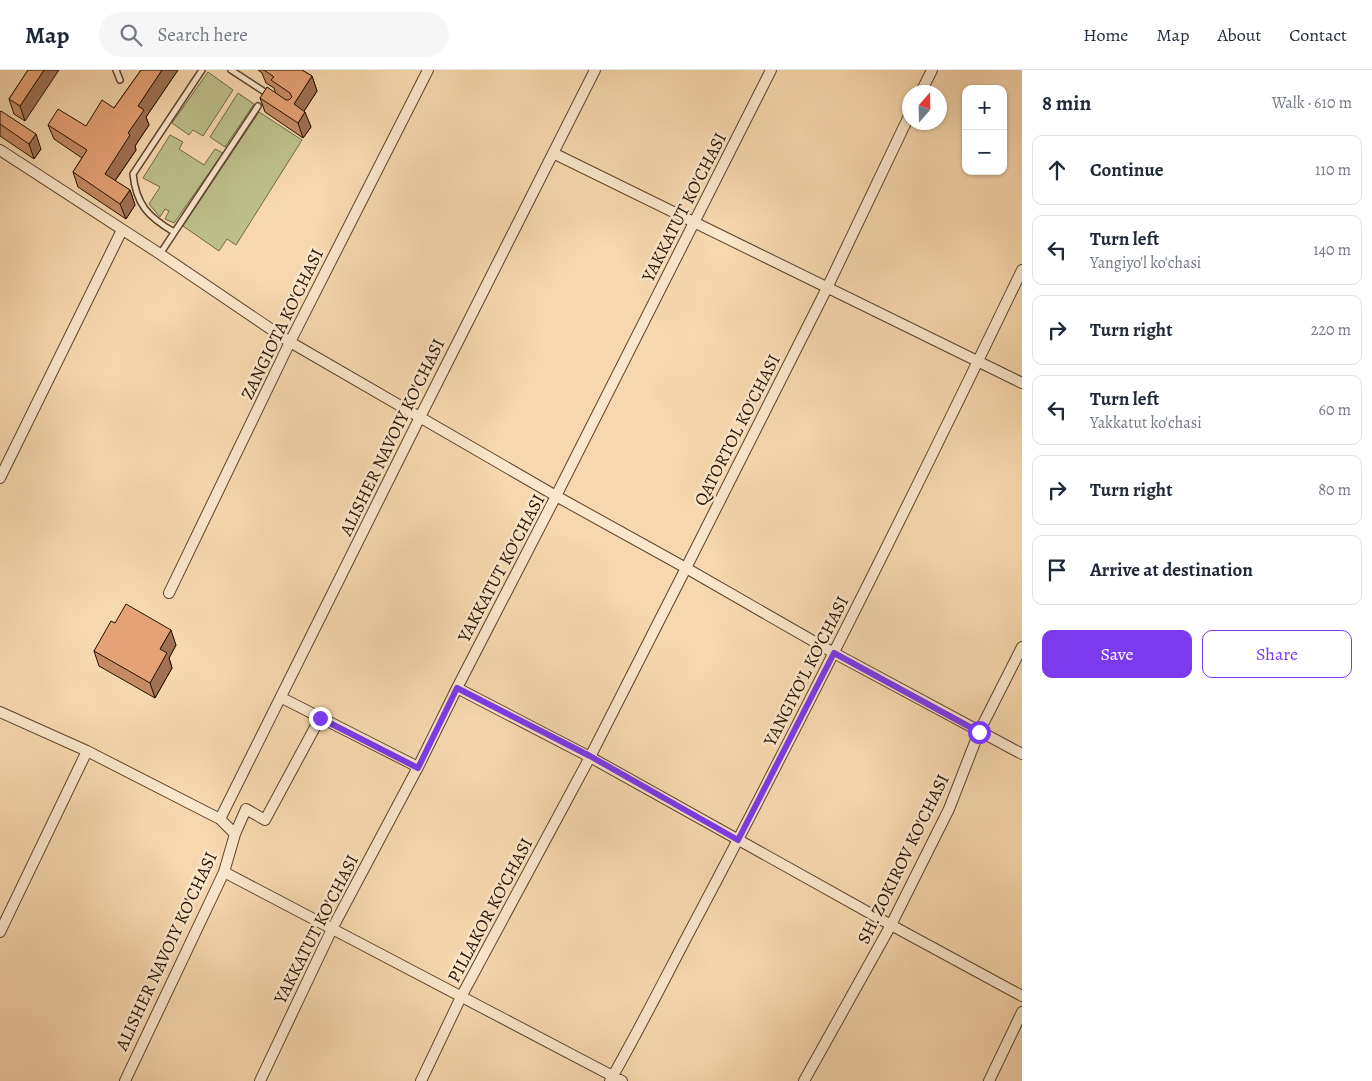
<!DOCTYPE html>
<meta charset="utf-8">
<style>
:root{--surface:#fff;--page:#f6f6f7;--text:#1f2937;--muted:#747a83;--line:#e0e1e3;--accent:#7c3aed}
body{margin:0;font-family:Alegreya,serif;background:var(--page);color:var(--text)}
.controls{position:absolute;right:15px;top:15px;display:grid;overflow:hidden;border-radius:10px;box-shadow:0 1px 4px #0004}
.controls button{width:45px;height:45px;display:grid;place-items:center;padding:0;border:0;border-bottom:1px solid var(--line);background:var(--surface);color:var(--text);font:25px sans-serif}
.compass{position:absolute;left:902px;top:15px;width:45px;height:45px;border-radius:50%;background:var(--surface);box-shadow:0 1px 4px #0004;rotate:20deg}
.stop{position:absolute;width:15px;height:15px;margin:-11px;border:4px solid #7c3aed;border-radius:50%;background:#fff}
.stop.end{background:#7c3aed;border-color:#fff;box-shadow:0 1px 5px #0008}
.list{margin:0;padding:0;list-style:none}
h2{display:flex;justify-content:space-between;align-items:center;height:65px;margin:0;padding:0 20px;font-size:21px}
h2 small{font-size:16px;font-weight:400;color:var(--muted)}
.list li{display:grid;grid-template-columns:32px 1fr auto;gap:15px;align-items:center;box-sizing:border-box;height:70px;margin:0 10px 10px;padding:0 10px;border:1px solid var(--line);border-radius:10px}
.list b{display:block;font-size:19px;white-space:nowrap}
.list p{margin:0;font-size:16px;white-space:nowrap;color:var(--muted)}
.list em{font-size:16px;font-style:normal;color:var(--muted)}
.actions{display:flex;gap:10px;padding:15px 20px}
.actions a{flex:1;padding:11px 0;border:1px solid var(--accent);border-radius:10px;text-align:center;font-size:18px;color:var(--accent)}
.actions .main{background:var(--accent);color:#fff}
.icon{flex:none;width:28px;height:28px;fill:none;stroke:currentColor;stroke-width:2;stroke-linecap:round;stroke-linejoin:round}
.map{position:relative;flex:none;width:1022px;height:1011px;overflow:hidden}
header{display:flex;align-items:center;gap:30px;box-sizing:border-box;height:70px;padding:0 25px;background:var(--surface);border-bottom:1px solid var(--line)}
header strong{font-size:24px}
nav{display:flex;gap:28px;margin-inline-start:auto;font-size:18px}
.search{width:350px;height:45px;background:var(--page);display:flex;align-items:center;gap:12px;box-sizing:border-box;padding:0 18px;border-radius:28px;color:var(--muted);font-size:19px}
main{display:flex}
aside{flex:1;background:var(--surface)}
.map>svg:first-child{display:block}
</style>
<header>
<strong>Map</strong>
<div class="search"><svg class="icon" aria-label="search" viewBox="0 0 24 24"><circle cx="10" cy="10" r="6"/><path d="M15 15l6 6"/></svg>Search here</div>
<nav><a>Home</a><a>Map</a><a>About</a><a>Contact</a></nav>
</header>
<main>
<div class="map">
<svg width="1022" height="1011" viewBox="0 0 1022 1011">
<rect width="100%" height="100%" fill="#f7d8ae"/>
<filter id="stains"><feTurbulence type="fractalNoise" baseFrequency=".004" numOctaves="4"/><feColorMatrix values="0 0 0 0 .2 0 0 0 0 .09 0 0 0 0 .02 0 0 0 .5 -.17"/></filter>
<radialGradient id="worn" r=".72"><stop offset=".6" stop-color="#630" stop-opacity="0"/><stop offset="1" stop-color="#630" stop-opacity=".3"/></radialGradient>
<path fill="#bdbf8a" stroke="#716845" d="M208 2 233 20 203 66 193 60 189 65 172 53Z
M238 23 254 34 225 77 210 67Z
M259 42 302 70 236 175 227 169 219 181 183 156Z
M170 65 183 72 179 79 204 95 215 79 223 83 174 153 165 149 169 141 165 139 160 147 149 134 160 117 143 108Z"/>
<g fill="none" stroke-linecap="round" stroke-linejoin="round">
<defs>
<path id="lane" d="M116 0 120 10
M231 0 268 24
M174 162C148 147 136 134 133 104L202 0
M160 184 258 36"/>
<path id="street" d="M921 22 932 0
M0 80 160 184 290 272 556 426 686 498 834 583 1022 684
M553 83 1022 313
M0 408 122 160
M169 523 290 272 428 0
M457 618 590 687 891 855 1022 926
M282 628 418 697
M0 642 87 681 220 749 235 764
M220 749 420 347 595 0
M224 802 622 1011
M0 862 87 681
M125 1011 224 802 235 764 246 739 265 750 320 648
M260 1011 332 859 418 697 457 618 556 426 771 0
M421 1011 461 927 590 687 686 498 827 218 909 46
M610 1011C642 955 670 898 700 842 812 630 918 416 1022 200
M804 1011 891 855 949 739 979 662 1022 577
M989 1011 1022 942"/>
</defs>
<use href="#lane" stroke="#5a442c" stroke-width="8"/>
<use href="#street" stroke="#5a442c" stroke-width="12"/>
<use href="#lane" stroke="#fae6ca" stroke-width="5"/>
<use href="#street" stroke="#fae6ca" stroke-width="10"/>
</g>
<path fill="#c58b65" stroke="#251200" d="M28 0 25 51 14 44 9 29Z
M141 0H178L146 47 149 55 135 76 136 80 115 111 130 120 135 135 126 149 78 117 73 102 82 88 54 69 48 55 86 56 114 38Z
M258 0H302L312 6 317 21 304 41 311 57 303 68 265 42 260 28 276 24 274 18 266 13 262 3Z
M0 42 41 79 34 89 0 66Z
M115 553 176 575 169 588 172 598 155 628 99 596 94 581Z"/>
<path fill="#a07153" stroke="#251200" d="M44 0H59L25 51 20 36Z
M162 0H178L146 47 149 55 135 76 136 80 110 118 105 104 128 63 138 36Z
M312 6 317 21 299 49 294 34Z
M305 42 311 57 303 68 298 53Z
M36 64 41 79 34 89 29 74Z
M130 120 135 135 126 149 120 134Z
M171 560 176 575 169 588 172 598 155 628 150 613 160 579Z"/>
<path fill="#e5a276" stroke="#251200" d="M28 0H44L20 36 9 29Z
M141 0H162L138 36 144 40 128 63 130 65 105 104 130 120 120 134 73 102 87 80 48 55 58 39 86 56 102 30 114 38Z
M264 0H302L312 6 294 34 305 42 298 53 260 28 267 17 286 30H289L292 27 290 23 271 10 274 7Z
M1 41 36 64 29 74 0 54V42Z
M126 534 171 560 160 579 167 583 150 613 94 581 111 551 115 553Z"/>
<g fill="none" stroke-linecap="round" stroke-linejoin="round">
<path stroke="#7c3aed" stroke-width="6" d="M320 648 418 698 457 618 590 686 738 770 834 583 979 662"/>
</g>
<g text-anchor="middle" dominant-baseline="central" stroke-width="5" stroke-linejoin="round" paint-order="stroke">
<g font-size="18" fill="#251200" stroke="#fae6ca">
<text transform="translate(684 137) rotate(-63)">YAKKATUT KO'CHASI</text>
<text transform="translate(282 254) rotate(-64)">ZANGIOTA KO'CHASI</text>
<text transform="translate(737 360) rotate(-63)">QATORTOL KO'CHASI</text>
<text transform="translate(392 367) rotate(-64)">ALISHER NAVOIY KO'CHASI</text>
<text transform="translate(501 498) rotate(-62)">YAKKATUT KO'CHASI</text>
<text transform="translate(806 601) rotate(-63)">YANGIYO'L KO'CHASI</text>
<text transform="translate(903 789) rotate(-64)">SH. ZOKIROV KO'CHASI</text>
<text transform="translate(490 840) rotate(-62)">PILLAKOR KO'CHASI</text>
<text transform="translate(316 859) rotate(-63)">YAKKATUT KO'CHASI</text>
<text transform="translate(166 881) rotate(-65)">ALISHER NAVOIY KO'CHASI</text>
</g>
</g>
<rect width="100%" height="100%" filter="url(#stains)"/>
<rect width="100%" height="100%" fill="url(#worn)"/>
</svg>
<div class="controls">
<button>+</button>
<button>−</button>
</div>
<svg class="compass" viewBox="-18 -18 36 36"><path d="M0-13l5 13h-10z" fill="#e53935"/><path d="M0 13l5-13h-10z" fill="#747a83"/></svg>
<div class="stop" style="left:979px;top:662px"></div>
<div class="stop end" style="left:320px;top:648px"></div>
</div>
<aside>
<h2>8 min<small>Walk · 610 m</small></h2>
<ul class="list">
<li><svg class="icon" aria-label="ahead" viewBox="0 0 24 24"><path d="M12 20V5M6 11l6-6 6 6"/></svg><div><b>Continue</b></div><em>110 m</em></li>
<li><svg class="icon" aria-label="left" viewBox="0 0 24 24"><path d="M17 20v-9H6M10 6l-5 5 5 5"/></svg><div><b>Turn left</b><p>Yangiyo'l ko'chasi</p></div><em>140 m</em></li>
<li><svg class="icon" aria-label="right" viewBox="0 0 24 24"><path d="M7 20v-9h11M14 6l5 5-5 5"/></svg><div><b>Turn right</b></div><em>220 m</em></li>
<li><svg class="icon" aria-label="left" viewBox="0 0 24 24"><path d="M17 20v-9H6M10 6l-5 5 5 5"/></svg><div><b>Turn left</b><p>Yakkatut ko'chasi</p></div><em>60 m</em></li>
<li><svg class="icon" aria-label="right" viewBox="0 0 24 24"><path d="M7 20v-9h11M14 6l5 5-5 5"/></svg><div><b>Turn right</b></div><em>80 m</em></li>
<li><svg class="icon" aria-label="arrive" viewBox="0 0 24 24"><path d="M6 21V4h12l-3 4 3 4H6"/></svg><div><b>Arrive at destination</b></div></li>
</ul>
<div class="actions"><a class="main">Save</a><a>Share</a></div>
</aside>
</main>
